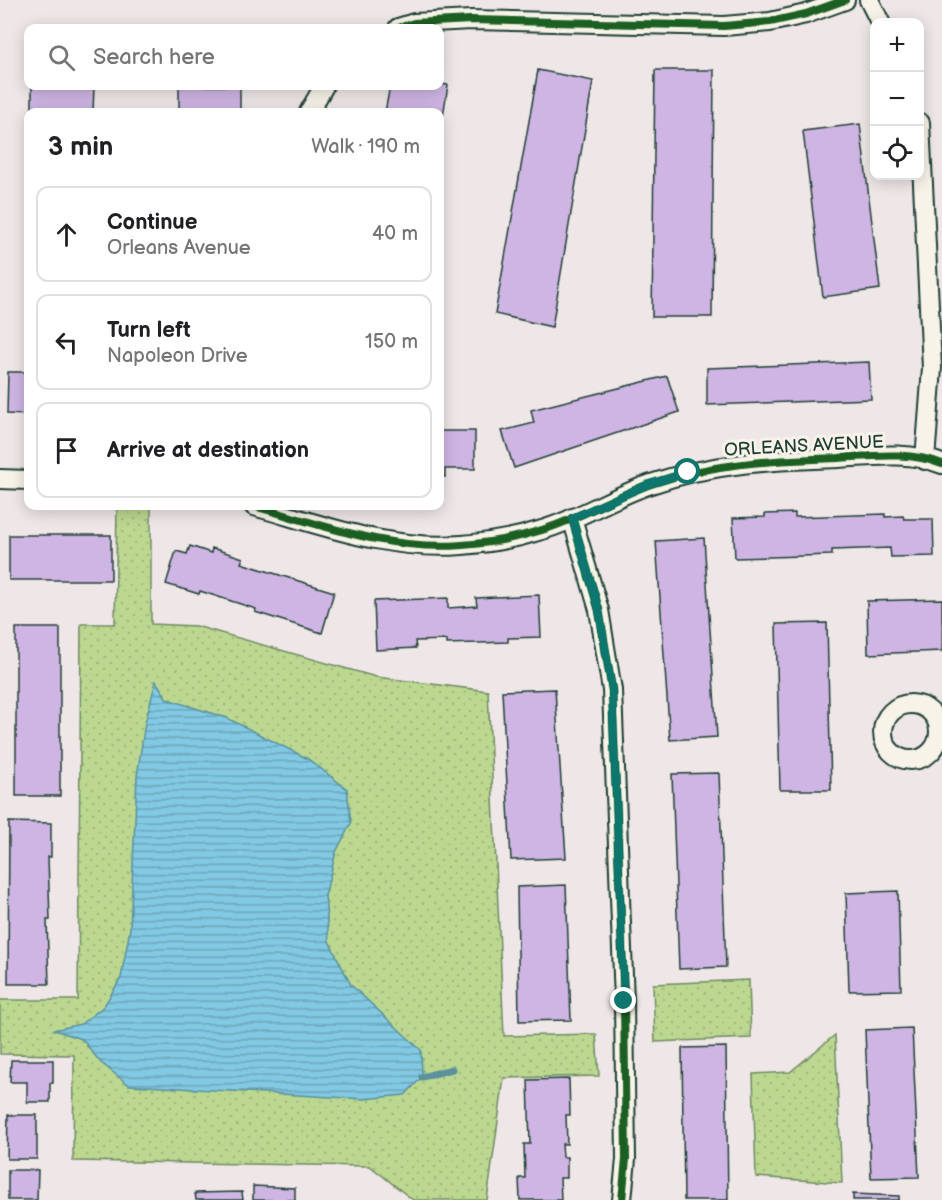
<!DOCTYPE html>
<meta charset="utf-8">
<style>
:root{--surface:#fff;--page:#f2f2f2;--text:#202124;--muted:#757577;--line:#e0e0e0}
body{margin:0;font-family:"Balsamiq Sans",sans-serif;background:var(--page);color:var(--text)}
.controls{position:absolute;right:18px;top:18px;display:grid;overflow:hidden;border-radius:12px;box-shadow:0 3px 15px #0003}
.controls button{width:54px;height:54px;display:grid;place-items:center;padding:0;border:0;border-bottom:2px solid var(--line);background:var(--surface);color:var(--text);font:30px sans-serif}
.stop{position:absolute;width:18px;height:18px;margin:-14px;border:4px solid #0f766e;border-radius:50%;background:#fff}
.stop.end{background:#0f766e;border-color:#fff;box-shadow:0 2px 6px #0008}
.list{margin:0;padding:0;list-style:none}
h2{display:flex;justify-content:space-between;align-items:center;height:78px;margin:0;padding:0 24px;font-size:26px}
h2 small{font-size:20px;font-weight:400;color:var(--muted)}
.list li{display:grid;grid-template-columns:39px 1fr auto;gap:18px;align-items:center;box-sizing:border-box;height:96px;margin:0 12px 12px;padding:0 12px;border:2px solid var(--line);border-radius:12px}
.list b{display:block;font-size:22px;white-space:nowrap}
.list p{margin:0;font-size:20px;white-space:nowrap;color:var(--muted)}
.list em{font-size:20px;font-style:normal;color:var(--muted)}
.icon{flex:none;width:33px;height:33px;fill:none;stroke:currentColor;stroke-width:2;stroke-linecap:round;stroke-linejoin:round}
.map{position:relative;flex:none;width:942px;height:1200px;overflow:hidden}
.search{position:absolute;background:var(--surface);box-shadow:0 3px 15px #0003;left:24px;top:24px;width:420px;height:66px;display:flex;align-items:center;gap:15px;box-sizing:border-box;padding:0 21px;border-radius:12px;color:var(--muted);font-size:22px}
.panel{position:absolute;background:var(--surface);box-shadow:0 3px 15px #0003;left:24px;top:108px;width:420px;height:402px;border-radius:12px}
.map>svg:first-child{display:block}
</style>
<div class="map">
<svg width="942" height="1200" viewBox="0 0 942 1200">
<defs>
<pattern id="grass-dots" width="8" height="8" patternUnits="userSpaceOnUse" patternTransform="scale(1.5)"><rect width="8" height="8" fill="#bcd890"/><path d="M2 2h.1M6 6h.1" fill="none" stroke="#a1ba7d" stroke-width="1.8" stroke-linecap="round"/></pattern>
<pattern id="water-rules" width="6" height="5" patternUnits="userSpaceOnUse" patternTransform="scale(1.5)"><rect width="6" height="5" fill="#82c9e3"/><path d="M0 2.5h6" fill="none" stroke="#6aa4b9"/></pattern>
</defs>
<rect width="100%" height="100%" fill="#efe7e7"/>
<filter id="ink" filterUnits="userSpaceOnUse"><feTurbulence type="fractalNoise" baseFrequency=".0167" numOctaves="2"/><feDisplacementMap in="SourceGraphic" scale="12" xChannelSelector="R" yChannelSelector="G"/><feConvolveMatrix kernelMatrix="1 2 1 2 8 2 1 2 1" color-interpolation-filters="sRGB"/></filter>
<g filter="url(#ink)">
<path fill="url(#grass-dots)" stroke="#6e8a62" stroke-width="1.5" d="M117 507 151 508V624L196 626 376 677 488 691 504 1036 596 1034 599 1076 504 1078 487 1200H413L370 1166 73 1161 74 1055 0 1054V1000H78L81 624H115Z
M749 980 751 1038 655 1042 653 984Z
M835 1035 842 1183 756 1177 753 1074 790 1072Z"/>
<path fill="url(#water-rules)" stroke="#5a919d" stroke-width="1.5" d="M156 681 167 699 227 718 308 759 347 789 351 823 336 852 325 896 329 941 351 985 421 1050 422 1077 405 1095 364 1099 129 1085 100 1062 82 1039 54 1030 81 1024 104 1006 121 978 130 929 137 776 145 723Z"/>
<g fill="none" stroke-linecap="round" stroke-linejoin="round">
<path stroke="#5a919d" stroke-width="7" d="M422 1077 452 1069"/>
</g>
<path fill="#ceb5e4" stroke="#1f3d34" stroke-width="1.5" d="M538 70 593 81 552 327 495 314Z
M655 70H714L712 317H652Z
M440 84 448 85 440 135V112H385L390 86H440Z
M32 86H94L93 112H32Z
M179 86H240V112H179Z
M860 124 880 289 823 297 803 131Z
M869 362 871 399 707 405V368Z
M8 372H28V415L7 414Z
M667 376 679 412 514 468 502 431 534 423 531 410Z
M440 431H475V469H445V477H440Z
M795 513V517L885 514V517L903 516 904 519H933L934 556 891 557 890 548 832 550V555L735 558 733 518 765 517V514Z
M9 535H111V580H9Z
M704 538 717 737 670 740 656 541Z
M190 546 211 553 212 548 243 558 241 563 334 592 322 633 255 612 256 609 200 591 199 594 166 584 176 551 187 554Z
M539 595 541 637 508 638V642L447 644V640L415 641 416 648 376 650 374 601 448 598V608L477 606 476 598Z
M942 599V651L868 654 867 601Z
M827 623 831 790H780L776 624Z
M16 628H60V796H16Z
M555 689 566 858 511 860 502 691Z
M719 773 726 967 679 969 672 774Z
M9 822 51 823V857H48L50 920H47L49 984H8Z
M566 885 571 1020 519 1021 517 887Z
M898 891 901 990 849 991 846 893Z
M912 1028 919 1177 871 1178 865 1030Z
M726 1047 728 1200H684L682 1048Z
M11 1060H53V1083H50V1102H27V1082H10Z
M569 1079 570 1115H566L567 1144H562L563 1157H567V1178H560L561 1200H520L519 1178H525L524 1144H530L528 1080Z
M8 1115H37V1159H7Z
M8 1170H38L37 1200H8Z
M253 1186 295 1188V1200H253Z
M242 1192 243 1200H196L195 1193Z
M853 1194 899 1196V1200H853Z"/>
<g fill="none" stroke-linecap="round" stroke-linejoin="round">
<defs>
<path id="minor" d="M869 0 880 22
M398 28 414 23 471 20 724 26 770 22 806 14 845 0
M309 112 324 86
M920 123 932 368 925 460
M0 479 28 480
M254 506C322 525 390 551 462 545 489 543 517 538 542 530 580 519 614 496 651 484 712 463 774 460 839 458 872 456 910 451 942 464
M572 518 599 610 612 690 624 1001 626 1159 622 1200
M883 732a28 28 0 1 1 56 0a28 28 0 1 1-56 0Z"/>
</defs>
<use href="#minor" stroke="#1f3d34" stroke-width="22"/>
<use href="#minor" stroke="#f7f3e8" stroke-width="18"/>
<defs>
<path id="cycleway" d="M398 28 414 23 471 20 724 26 770 22 806 14 845 0
M254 506C322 525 390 551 462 545 489 543 517 538 542 530 580 519 614 496 651 484 712 463 774 460 839 458 872 456 910 451 942 464
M572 518 599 610 612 690 624 1001 626 1159 622 1200"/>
</defs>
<use href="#cycleway" stroke="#f7f3e8" stroke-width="11"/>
<use href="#cycleway" stroke="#1b5e20" stroke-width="8"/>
</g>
</g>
<g fill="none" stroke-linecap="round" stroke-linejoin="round" filter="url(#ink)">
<path stroke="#0f766e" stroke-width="8" d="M624 1001 612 690 599 610 572 518 649 484 688 472"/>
</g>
<g text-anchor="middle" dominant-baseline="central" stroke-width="6" stroke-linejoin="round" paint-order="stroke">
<g font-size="18" fill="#1f3d34" stroke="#f7f3e8">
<text transform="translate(804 446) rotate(-3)">ORLEANS AVENUE</text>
</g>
</g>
</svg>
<div class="controls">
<button>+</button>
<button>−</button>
<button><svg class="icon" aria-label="locate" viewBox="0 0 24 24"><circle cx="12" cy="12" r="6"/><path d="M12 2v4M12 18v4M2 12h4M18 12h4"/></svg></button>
</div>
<div class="stop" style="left:688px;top:472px"></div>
<div class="stop end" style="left:624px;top:1001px"></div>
<div class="search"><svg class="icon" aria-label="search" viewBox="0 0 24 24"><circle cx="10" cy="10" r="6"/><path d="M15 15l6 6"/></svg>Search here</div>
<section class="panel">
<h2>3 min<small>Walk · 190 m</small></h2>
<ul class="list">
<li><svg class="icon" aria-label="ahead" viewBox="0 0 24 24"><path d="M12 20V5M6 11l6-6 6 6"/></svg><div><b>Continue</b><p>Orleans Avenue</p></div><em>40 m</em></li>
<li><svg class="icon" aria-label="left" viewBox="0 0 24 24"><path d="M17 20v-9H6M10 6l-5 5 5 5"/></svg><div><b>Turn left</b><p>Napoleon Drive</p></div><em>150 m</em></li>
<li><svg class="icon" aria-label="arrive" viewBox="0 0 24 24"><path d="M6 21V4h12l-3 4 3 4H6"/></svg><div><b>Arrive at destination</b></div></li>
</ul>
</section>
</div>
